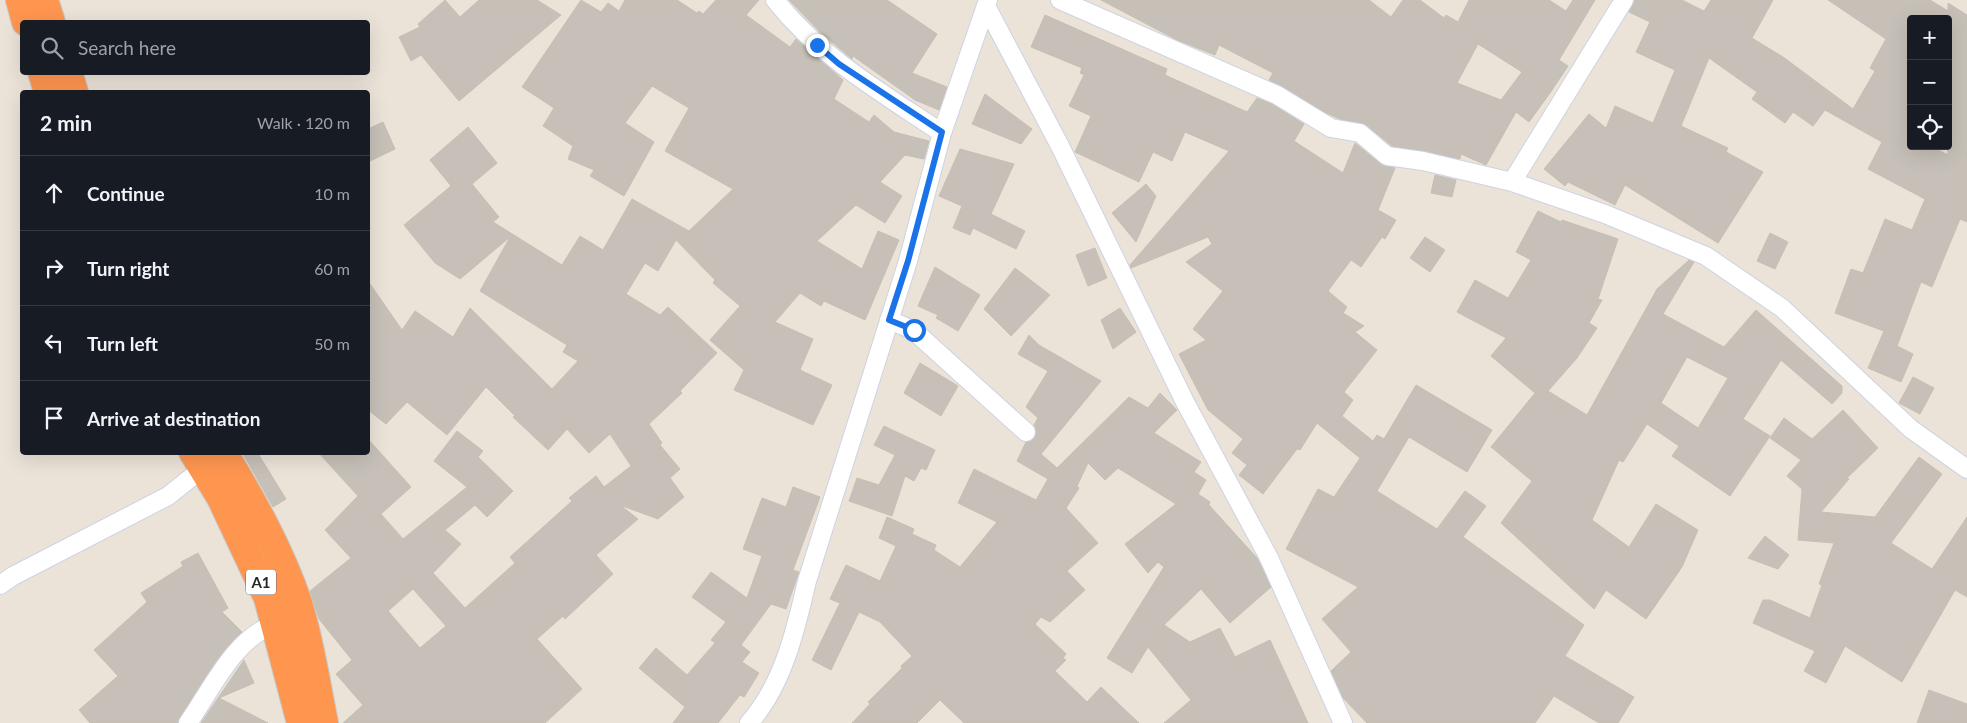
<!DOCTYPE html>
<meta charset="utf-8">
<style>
:root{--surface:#171b24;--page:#20242c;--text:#f1f3f6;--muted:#9ea1a6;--line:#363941}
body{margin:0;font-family:Lato,sans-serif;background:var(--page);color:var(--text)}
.controls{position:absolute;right:15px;top:15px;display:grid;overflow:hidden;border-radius:5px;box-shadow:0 5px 20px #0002}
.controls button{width:45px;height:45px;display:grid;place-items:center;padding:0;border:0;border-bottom:1px solid var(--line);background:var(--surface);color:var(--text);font:25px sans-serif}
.stop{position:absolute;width:15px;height:15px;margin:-11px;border:4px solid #1a73e8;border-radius:50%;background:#fff}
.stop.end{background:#1a73e8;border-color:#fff;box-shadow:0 1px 5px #0008}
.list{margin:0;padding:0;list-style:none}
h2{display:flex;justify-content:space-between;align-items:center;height:65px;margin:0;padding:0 20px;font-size:21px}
h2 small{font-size:16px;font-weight:400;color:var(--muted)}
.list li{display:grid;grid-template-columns:32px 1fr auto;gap:15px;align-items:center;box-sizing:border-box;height:75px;padding:0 20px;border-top:1px solid var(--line)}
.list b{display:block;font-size:19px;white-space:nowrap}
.list em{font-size:16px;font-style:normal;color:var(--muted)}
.icon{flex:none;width:28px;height:28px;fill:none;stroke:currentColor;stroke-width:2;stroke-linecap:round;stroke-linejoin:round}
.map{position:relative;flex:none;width:1967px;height:723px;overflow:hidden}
.search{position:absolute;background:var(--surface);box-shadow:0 5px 20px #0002;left:20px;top:20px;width:350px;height:55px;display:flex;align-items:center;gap:12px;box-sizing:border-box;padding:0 18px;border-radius:5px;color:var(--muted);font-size:19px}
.panel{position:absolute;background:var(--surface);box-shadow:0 5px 20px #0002;left:20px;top:90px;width:350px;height:365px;border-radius:5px}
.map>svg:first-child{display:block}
</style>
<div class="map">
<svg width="1967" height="723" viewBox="0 0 1967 723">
<rect width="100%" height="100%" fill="#ebe3d8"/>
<path fill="#c6c0b8" stroke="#c6bfb2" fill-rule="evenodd" d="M445 0 460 17 479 0H537L561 15 459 101 421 55 411 61 399 37 420 27 418 24Z
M581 0 601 12 608 3 619 11 625 0H677L697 13 699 11 703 14 716 0H759L746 15 790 47 796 39 843 80 834 99 869 122 874 115 894 132 929 141 924 159 905 155 880 182 902 196 885 223 856 205 817 241 862 269 878 231 899 240 865 320 824 301 821 306 800 293 775 322 813 339 800 370 832 385 813 425 734 390 744 370 710 340 740 306 713 283 715 280 676 240 658 271 645 263 626 294 660 315 668 307 717 353 680 391 682 393 649 424 662 443 660 445 680 469 670 478 684 497 658 519 620 505 638 519 596 555 613 574 565 619 563 616 537 639 582 689 545 723H343L363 705 336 674 352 660 319 619 310 591 351 558 325 530 358 496 318 452H368V439L411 487 381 514 403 539 467 487 434 461 457 431 483 451 478 457 513 491 487 517 475 505 445 530 461 544 433 573 465 608 515 563 510 557 572 501 569 498 596 476 604 487 631 466 610 434 589 453 567 429 548 450 513 417 515 416 486 387 447 435 407 402 386 424 368 410V281L402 330 415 311 453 337 470 308 552 389 578 361 563 352 567 345 480 291 510 237 460 279 435 263 404 225 451 186 430 160 468 127 497 163 472 184 499 217 493 222 562 265 580 236 603 250 632 199 689 231 733 189 665 151 689 108 652 86 625 123 654 142 624 196 590 176 594 170 568 159 573 146 543 126 554 108 522 87ZM413 589 446 626 420 648 388 611Z
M789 0H887L937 34 912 73 947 87 939 110 915 100 853 56 852 59 819 31Z
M1101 0H1369L1391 17 1403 0H1420L1444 18 1446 15 1458 22 1469 0H1549L1566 11 1573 0H1595L1559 60 1568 66 1550 93 1529 122 1516 112 1486 165 1461 154 1460 159 1392 146 1366 125 1340 119 1326 113 1269 80 1273 73 1219 45 1215 55 1177 40ZM1478 44 1522 72 1501 100 1457 83Z
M1635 0H1682L1704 11 1711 0H1773L1752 38 1783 57 1853 109 1875 71 1870 68 1886 39 1828 0H1930L1948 11V3L1967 15V222L1960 219 1932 287 1921 282 1897 346 1913 354 1901 382 1868 368 1884 331 1835 313 1851 269 1863 273 1885 219 1912 230 1925 199 1868 169 1882 142 1825 110 1813 126 1793 112 1785 123 1752 99 1757 92 1709 58 1681 126 1728 148 1726 152 1763 172 1718 243 1625 185 1615 205 1568 182 1565 186 1544 169 1589 114 1606 128 1615 106 1653 123 1675 70 1636 52 1650 22 1629 12ZM1911 19H1948V155L1930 146H1911Z
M1045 15 1167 69 1165 75 1247 112 1257 98 1272 104 1304 124 1294 141 1343 173 1355 143 1381 164 1395 168 1378 210 1396 220 1385 239 1382 237 1361 267 1351 260 1328 291 1347 307 1343 313 1364 326 1355 332 1377 350 1344 392 1353 400 1342 416 1373 441 1377 435 1384 439 1416 385 1492 430 1467 472 1409 437 1377 491 1437 529 1465 491 1486 506 1463 537 1584 625 1565 656 1634 697 1618 723H1599L1554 696 1535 723H1367L1343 698 1331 671 1351 652 1322 619 1358 587 1286 549 1318 489 1334 497 1360 458 1317 423 1300 450 1297 449 1263 494 1239 475 1247 465 1232 453 1243 439 1208 410 1179 354 1206 340 1193 329 1223 291 1186 262 1212 244 1208 237 1131 268 1130 265 1229 151 1185 132 1172 161 1153 152 1139 182 1075 152 1091 116 1069 106 1084 75 1080 73 1082 68 1031 47Z
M985 94 1032 129 1021 144 972 124Z
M383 122 395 149 368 162V129Z
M960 149 1014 164 991 214 1025 231 1016 249 973 228 970 235 953 228 962 206 939 196Z
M1435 175 1456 180 1452 197 1431 193Z
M1146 184 1156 196 1136 242 1112 213Z
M1538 211 1561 222 1562 220 1618 239 1598 299 1602 300 1589 323 1597 328 1577 358 1548 391 1587 415 1657 289 1689 260 1694 262 1663 314 1724 347 1756 310 1842 386V393L1832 404 1781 360 1743 419 1770 436 1730 496 1672 456 1679 446 1647 424 1623 462 1619 460 1592 520 1629 547 1656 504 1698 530 1682 567 1646 619 1606 590 1594 609 1501 523 1532 481 1491 447 1535 393 1491 356 1506 338 1457 312 1475 280 1508 298 1531 260 1516 252ZM1687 357 1728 378 1698 428 1661 403Z
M1770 233 1788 242 1775 269 1757 261Z
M1425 237 1445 250 1430 272 1410 258Z
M1095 248 1107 278 1088 286 1076 255Z
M935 267 980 295 958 331 936 318 938 315 918 306Z
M1015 268 1050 295 1011 336 984 309Z
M1120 308 1136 332 1113 349 1101 320Z
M1029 335 1039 345 1101 381 1041 454 1057 468 1129 397 1148 408 1160 393 1177 410 1154 433 1201 462 1194 472 1206 480 1198 494 1210 502 1209 505 1257 558 1271 587 1230 623 1201 589 1164 625 1190 642 1220 628 1235 657 1270 640 1308 723H1164L1191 700 1148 647 1132 673 1107 658 1164 567 1158 562 1148 573 1125 544 1176 504 1118 468 1105 480 1088 463 1077 486 1079 488 1066 508 1098 543 1067 571 1085 590 1050 622 1041 617 1035 624 1066 654 1063 658 1066 660 1055 671 1087 702 1101 687 1139 723H964L940 700 917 723H852L870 704 868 702 902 668 901 666 912 656 880 622 859 612 831 670 812 660 840 603 830 599 846 565 880 581 896 546 879 538 887 517 914 529 912 534 936 545 934 550 960 567 997 522 958 503 974 469 1036 500 1048 479 1017 461 1026 442 1034 439 1036 435 1034 425 1038 418 1026 407 1048 371 1018 354Z
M920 363 958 386 941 416 904 393Z
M1913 377 1934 388 1920 414 1899 403Z
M1843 410 1878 448 1847 478 1849 479 1821 512 1875 517 1919 457 1942 474 1891 543 1932 569 1967 517V597L1955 590 1902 682 1845 646 1826 683 1804 671 1815 651 1753 623 1763 600H1770L1810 618 1822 585 1819 584 1834 543 1798 540 1802 489 1787 476 1801 460 1770 438 1784 418 1812 439Z
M884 426 935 450 926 470 921 468 914 481 905 476 892 516 849 501 857 478 879 485 895 455 874 445Z
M242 452H257L286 499 273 507Z
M793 487 820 497 793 570 799 572 786 609 771 604 741 645 750 652 742 662 759 673 744 697 740 695 718 723H673L685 707 639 668 656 648 687 675 715 643 711 640 726 622 692 597 711 572 747 598 762 556 743 549 762 498 786 507Z
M1765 536 1789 555 1778 569 1748 558Z
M198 553 228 608 222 612 242 632 216 661 177 723H90L79 710 118 676 94 650 147 602 141 593 183 566 181 562Z
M244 660 254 683 219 698 268 723H201Z
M1929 690 1967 704V723H1917Z"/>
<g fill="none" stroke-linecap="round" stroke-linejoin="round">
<defs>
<path id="street" d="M775 0C820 57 882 93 942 133
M1060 0 1277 95 1331 128 1360 133 1387 156 1423 161 1512 182 1605 214 1706 256 1782 308 1911 429 1967 469
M986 6 1060 146 1185 402 1269 558 1343 723
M1512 182 1624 0
M889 320 913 330 1026 432
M0 585 13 576 168 496 203 468
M188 723C212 689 233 640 274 624
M749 723C783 685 796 629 807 581L908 261 942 133 988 0"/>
<path id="highway" d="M20 0 26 22
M44 0 51 22
M42 72 48 92
M68 72 74 92
M193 452 221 498 268 598 301 723
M223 452C252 500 280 550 298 603 310 642 316 683 324 723"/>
</defs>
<use href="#street" stroke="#ced2e2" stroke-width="20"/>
<use href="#highway" stroke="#c7c7c7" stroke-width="30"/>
<use href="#street" stroke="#fff" stroke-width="18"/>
<use href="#highway" stroke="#ff9650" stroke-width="28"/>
</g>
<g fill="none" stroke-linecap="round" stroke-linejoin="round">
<path stroke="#1a73e8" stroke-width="6" d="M817 45 839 64 942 132 908 261 889 320 914 330"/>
</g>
<g text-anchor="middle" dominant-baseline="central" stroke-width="5" stroke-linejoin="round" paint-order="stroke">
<rect fill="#fff" stroke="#686868" stroke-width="1" x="246" y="569.5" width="30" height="25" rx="4"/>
<g font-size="15" font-weight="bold" fill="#282828">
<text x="261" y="582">A1</text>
</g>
</g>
</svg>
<div class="controls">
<button>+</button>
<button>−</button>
<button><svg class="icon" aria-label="locate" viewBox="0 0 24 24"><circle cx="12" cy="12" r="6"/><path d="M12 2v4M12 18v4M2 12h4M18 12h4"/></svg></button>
</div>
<div class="stop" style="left:914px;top:330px"></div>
<div class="stop end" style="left:817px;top:45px"></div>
<div class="search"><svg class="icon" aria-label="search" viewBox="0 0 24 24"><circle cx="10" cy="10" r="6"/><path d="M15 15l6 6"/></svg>Search here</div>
<section class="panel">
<h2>2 min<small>Walk · 120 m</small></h2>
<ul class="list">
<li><svg class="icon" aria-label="ahead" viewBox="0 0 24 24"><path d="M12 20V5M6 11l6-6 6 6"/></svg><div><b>Continue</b></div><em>10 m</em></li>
<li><svg class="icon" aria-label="right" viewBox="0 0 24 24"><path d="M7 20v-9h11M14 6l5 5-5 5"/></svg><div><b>Turn right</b></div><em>60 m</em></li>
<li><svg class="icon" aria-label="left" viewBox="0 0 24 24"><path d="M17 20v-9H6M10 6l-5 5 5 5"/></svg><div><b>Turn left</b></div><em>50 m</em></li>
<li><svg class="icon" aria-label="arrive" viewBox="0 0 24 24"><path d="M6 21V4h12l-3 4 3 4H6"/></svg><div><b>Arrive at destination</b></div></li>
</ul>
</section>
</div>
